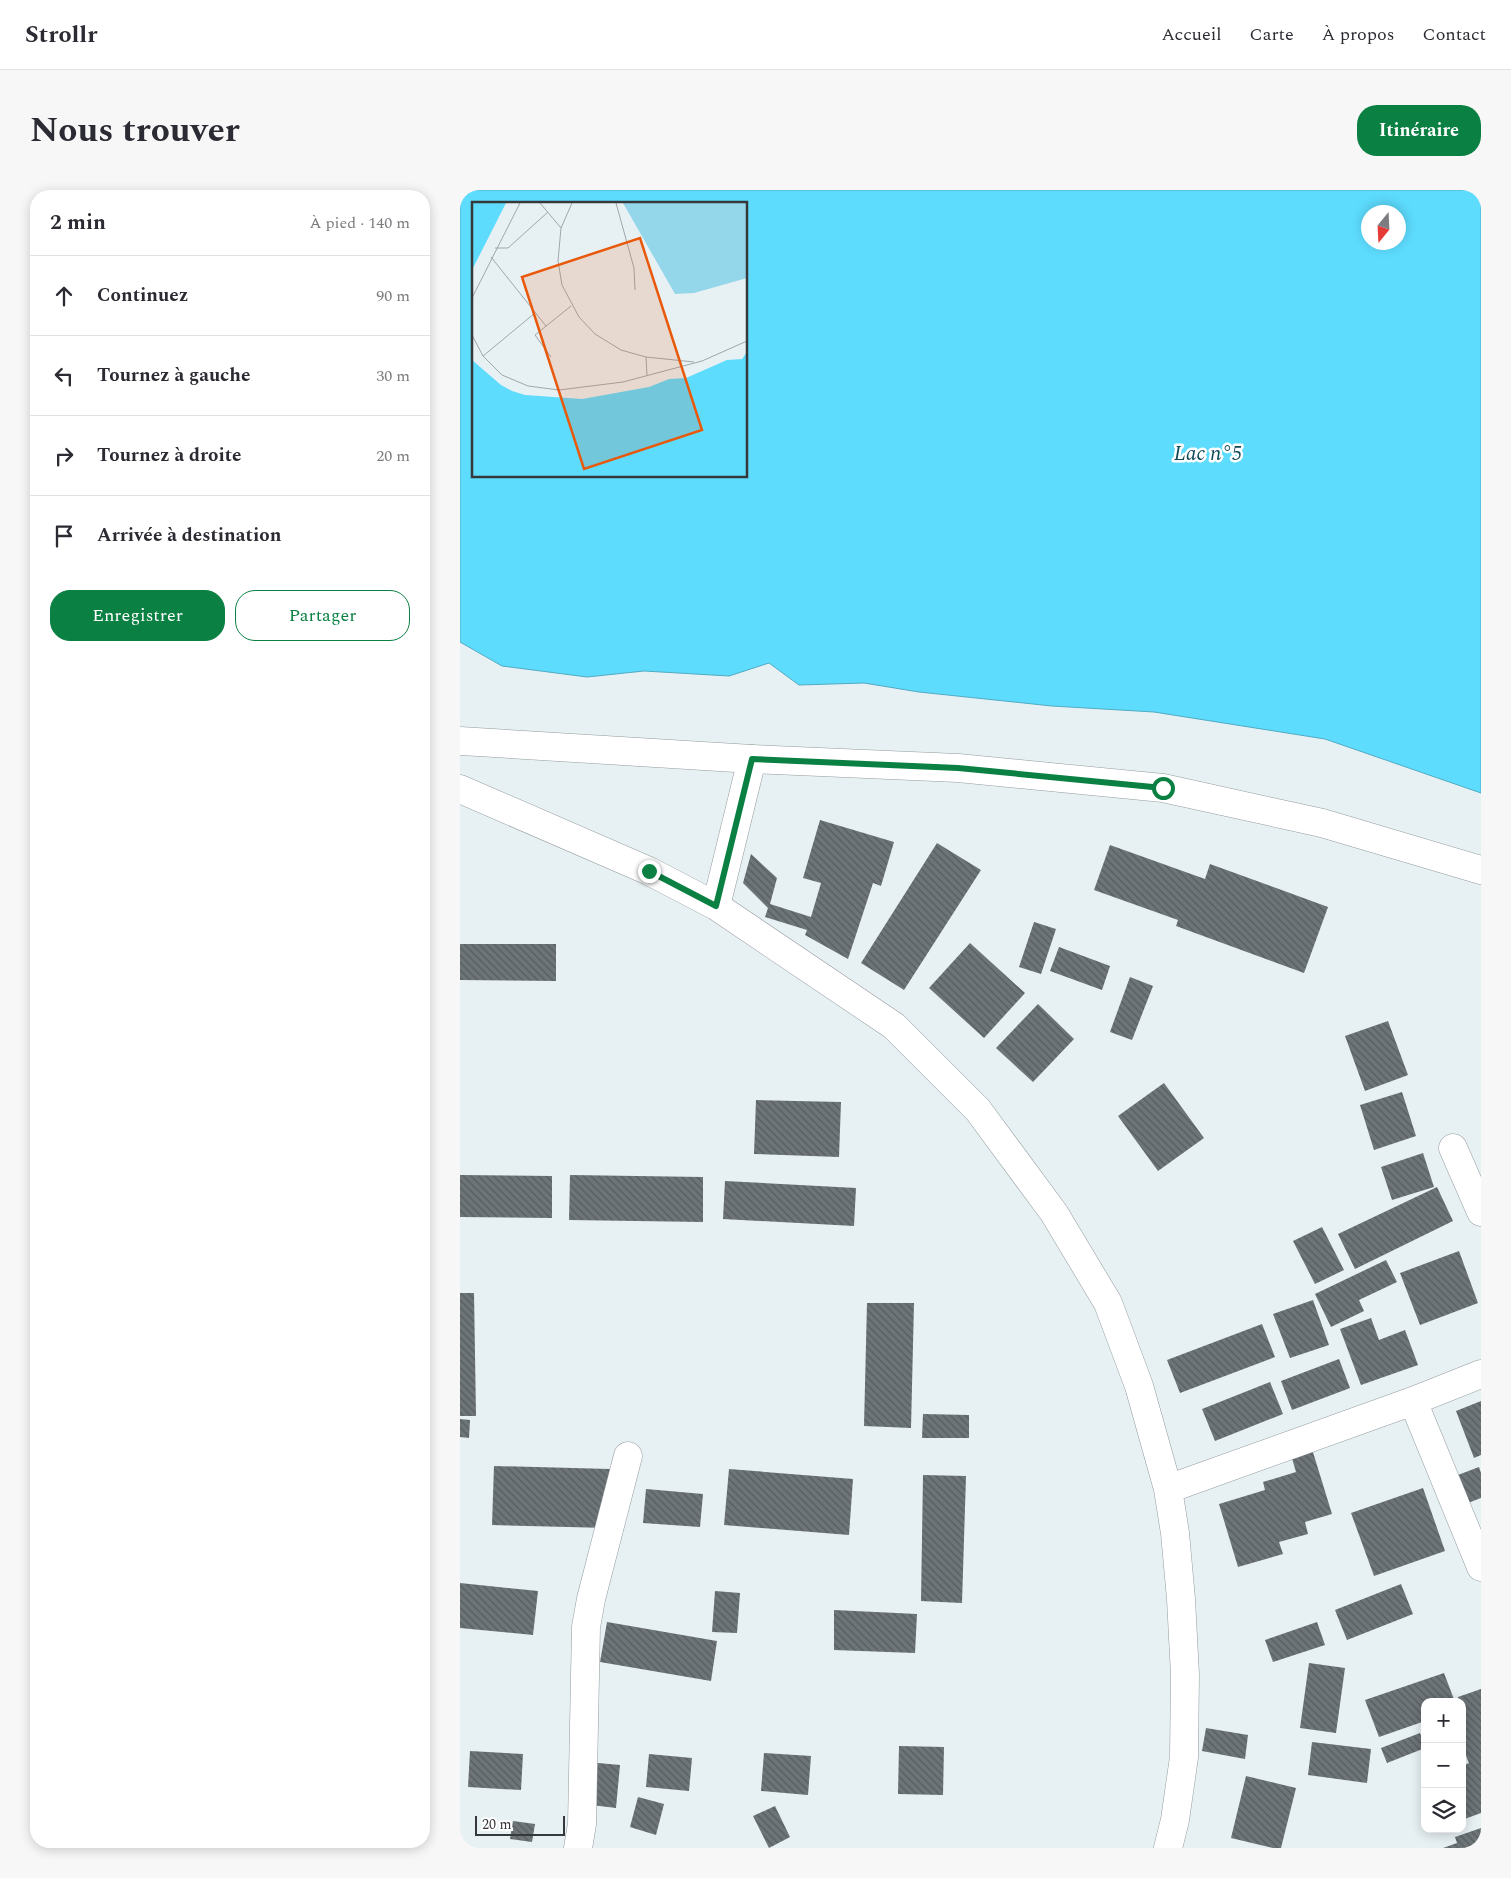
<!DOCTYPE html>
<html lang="fr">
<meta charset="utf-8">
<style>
:root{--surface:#fff;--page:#f7f7f7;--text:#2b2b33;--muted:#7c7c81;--line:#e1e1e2;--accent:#0b8043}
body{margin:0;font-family:Spectral,serif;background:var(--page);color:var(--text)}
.controls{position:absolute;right:15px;bottom:15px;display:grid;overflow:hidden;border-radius:10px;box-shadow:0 2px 12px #0003}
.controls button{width:45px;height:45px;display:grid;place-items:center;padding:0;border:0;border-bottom:1px solid var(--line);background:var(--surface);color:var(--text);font:25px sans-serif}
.compass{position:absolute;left:901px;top:15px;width:45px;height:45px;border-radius:50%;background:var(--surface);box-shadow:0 2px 12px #0003;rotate:198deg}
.scale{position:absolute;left:15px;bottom:12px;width:90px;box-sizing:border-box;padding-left:5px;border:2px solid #35393a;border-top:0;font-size:14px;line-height:18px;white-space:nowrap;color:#35393a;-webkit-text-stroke:4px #fff;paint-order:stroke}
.stop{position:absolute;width:15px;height:15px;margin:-11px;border:4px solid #0b8043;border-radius:50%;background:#fff}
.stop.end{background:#0b8043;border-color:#fff;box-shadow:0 1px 5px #0008}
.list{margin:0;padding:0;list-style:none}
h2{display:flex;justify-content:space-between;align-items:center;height:65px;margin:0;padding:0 20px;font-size:21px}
h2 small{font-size:16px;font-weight:400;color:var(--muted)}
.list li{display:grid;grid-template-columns:32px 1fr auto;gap:15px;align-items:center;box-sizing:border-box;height:80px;padding:0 20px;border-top:1px solid var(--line)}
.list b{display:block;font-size:19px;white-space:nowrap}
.list em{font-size:16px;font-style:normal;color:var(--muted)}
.actions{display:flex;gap:10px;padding:15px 20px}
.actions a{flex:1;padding:11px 0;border:1px solid var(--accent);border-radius:20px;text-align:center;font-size:18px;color:var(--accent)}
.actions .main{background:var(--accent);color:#fff}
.icon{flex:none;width:28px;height:28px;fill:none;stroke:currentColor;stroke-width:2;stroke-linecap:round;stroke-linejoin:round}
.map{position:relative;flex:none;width:1021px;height:1658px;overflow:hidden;border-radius:20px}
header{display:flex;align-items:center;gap:30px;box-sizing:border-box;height:70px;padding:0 25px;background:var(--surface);border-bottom:1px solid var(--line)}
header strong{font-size:24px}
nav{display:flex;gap:28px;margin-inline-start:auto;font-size:18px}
.intro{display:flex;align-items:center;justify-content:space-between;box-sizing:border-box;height:120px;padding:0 30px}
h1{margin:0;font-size:35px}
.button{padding:12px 22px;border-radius:20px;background:var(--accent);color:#fff;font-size:18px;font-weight:700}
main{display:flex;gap:30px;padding:0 30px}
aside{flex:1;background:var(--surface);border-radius:20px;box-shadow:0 2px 12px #0003}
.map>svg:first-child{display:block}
</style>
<header>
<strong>Strollr</strong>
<nav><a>Accueil</a><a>Carte</a><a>À propos</a><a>Contact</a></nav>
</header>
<div class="intro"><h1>Nous trouver</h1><a class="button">Itinéraire</a></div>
<main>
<aside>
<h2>2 min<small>À pied · 140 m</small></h2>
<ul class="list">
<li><svg class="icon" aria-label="ahead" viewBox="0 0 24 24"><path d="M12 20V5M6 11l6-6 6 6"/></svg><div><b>Continuez</b></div><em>90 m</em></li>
<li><svg class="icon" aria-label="left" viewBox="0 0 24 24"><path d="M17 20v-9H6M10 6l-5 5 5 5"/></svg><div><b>Tournez à gauche</b></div><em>30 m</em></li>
<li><svg class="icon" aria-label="right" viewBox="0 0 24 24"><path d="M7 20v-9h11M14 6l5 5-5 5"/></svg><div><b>Tournez à droite</b></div><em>20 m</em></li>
<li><svg class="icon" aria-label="arrive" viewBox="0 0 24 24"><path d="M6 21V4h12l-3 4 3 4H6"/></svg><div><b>Arrivée à destination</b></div></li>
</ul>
<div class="actions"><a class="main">Enregistrer</a><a>Partager</a></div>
</aside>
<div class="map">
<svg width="1021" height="1658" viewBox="0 0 1021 1658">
<defs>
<pattern id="building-back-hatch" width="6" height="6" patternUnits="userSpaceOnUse" patternTransform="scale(1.25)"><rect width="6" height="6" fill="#6e7578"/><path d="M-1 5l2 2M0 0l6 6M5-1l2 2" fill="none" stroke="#565c5e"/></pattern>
</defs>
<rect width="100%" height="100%" fill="#e7f0f3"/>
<path fill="#5ddcfe" stroke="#51abc3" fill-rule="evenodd" d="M0 0H1021V603L865 549 694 522 592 516 459 502 404 493 339 495 309 473 269 486 184 481 127 487 42 476 0 452ZM14 14H286V286H14ZM908 22H938V52H908Z"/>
<path fill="url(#building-back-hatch)" d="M360 630 434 652 421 696 413 693 388 769 345 745 347 740 305 727 308 718 283 693 291 664 317 688 310 714 351 727 361 693 343 688Z
M477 653 521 680 444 800 401 773Z
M650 655 745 689 750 674 868 717 844 783 716 736 718 730 634 700Z
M574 732 596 739 581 784 559 777Z
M510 753 565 803 524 848 469 798Z
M0 754H96V791L0 790Z
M599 757 650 776 642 800 590 781Z
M670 787 693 796 672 850 650 842Z
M578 814 614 849 573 892 536 858Z
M928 831 948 885 905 901 885 846Z
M704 893 744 948 698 981 658 926Z
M942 902 956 946 914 960 900 915Z
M296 910 381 912 379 967 294 964Z
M963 963 974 997 932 1010 921 977Z
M0 985 92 986V1028L0 1027Z
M110 985 243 987V1032L109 1030Z
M265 991 396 998 394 1036 263 1029Z
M977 997 993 1031 895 1079 878 1044Z
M862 1037 884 1080 855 1094 833 1051Z
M999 1061 1018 1113 960 1135 940 1083Z
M926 1070 937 1092 899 1110 904 1121 871 1137 855 1104Z
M0 1103H14L16 1226H0Z
M853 1110 869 1155 830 1168 813 1124Z
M407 1113H454L451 1238 404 1236Z
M911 1128 919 1150 945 1140 958 1175 901 1195 880 1139Z
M802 1134 815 1167 720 1203 707 1170Z
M879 1169 890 1198 832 1220 821 1191Z
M810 1192 823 1224 755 1251 742 1219Z
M1021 1211V1265L1014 1268 996 1221Z
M463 1224 509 1225V1248H462Z
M0 1229 10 1230 9 1248 0 1247Z
M852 1259 872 1324 845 1332 848 1344 819 1352 823 1364 778 1377 759 1314 805 1300 803 1292 836 1282 831 1265Z
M34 1276 150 1279 148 1338 32 1335Z
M1019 1277 1021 1283V1308L1000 1316 990 1288Z
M269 1279 393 1289 389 1345 264 1335Z
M463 1285 506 1286 502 1413 461 1411Z
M963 1298 985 1361 914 1386 891 1323Z
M186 1299 243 1304 240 1337 183 1333Z
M0 1393 78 1401 73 1445 0 1438Z
M941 1394 953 1424 887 1450 875 1420Z
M255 1401 280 1403 277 1443 252 1442Z
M374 1420 457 1424 455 1463 374 1460Z
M147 1432 257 1451 251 1491 140 1472Z
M857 1432 865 1455 813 1472 805 1450Z
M849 1473 885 1478 876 1543 840 1538Z
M984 1483 995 1512H965V1531L919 1547 905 1510Z
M1021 1499V1623L1002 1630V1576L1009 1573 1002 1556V1525L1004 1524 1002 1512H999L998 1507Z
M746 1538 788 1545 785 1569 742 1561Z
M960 1543 965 1558 927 1573 921 1558Z
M852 1552 911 1559 907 1593 848 1585Z
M439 1556 484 1557 483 1605 438 1604Z
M10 1561 63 1564 61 1600 8 1597Z
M304 1563 351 1566 348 1605 301 1601Z
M189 1564 232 1568 229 1601 186 1597Z
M127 1572 160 1575 156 1618 123 1614Z
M786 1586 836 1598 821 1658H813L771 1648Z
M178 1607 204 1614 196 1645 170 1637Z
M315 1616 330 1647 309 1658 293 1626Z
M53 1631 75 1634 72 1652 50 1649Z
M1021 1638V1658H983L997 1653 995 1647Z"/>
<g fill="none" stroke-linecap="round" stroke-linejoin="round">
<defs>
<path id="minor" d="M0 599 189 681 256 716 434 836 518 920 594 1023 648 1113 679 1196 708 1299 715 1343 721 1409 725 1485 724 1567 715 1630 708 1658
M256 716 292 569
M993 958 1021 1022
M953 1211 1021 1377
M708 1299 953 1211 1021 1184
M118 1658 122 1634 126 1437 131 1409 168 1266"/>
<path id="tertiary" d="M0 551 292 569 498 578 703 598 862 633 1021 680"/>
</defs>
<use href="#minor" stroke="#949c9f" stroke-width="29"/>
<use href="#tertiary" stroke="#949c9f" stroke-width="29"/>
<use href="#minor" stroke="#fff" stroke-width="28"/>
<use href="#tertiary" stroke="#fff" stroke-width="28"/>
</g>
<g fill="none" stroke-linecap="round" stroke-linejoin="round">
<path stroke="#0b8043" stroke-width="6" d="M189 681 256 716 292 569 498 578 703 598"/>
</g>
<g text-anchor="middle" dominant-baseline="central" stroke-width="5" stroke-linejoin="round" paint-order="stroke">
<g font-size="21" font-style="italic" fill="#0f4856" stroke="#fff">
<text x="748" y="264">Lac n°5</text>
</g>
</g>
<g transform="translate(12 12)">
<rect width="275" height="275" fill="#e7f0f3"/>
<path d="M151 1H275V76L222 91 203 92Z" fill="#94d6ea"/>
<path d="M0 1H34L0 68ZM275 150V274H0V158L29 183 40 189 53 193 110 197 177 185 197 177 214 176 255 158 270 157Z" fill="#5ddcfe"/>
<path fill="none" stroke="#a0a7a9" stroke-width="1" d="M68 1 89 26M100 1 89 26 86 59 90 83 107 115 123 132 149 148 174 155 222 160M144 1 162 66 163 88M23 46H36L76 10M19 55 74 124M0 96 48 1M0 133 11 154 30 173 56 184 87 188 151 180 230 159 275 139M11 154 63 111M79 155 63 133 99 104M174 155 175 173"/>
<path fill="#e8590c" fill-opacity="0.15" stroke="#e8590c" stroke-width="2.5" d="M168 36 230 228 112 267 50 75Z"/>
<rect width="275" height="275" fill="none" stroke="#35393a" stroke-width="2.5"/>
</g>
</svg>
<div class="controls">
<button>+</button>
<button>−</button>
<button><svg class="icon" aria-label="layers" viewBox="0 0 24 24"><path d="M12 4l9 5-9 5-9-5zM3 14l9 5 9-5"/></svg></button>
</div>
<svg class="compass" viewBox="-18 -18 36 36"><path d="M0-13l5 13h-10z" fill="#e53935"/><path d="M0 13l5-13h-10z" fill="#7c7c81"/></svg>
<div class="scale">20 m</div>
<div class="stop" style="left:703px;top:598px"></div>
<div class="stop end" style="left:189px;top:681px"></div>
</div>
</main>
